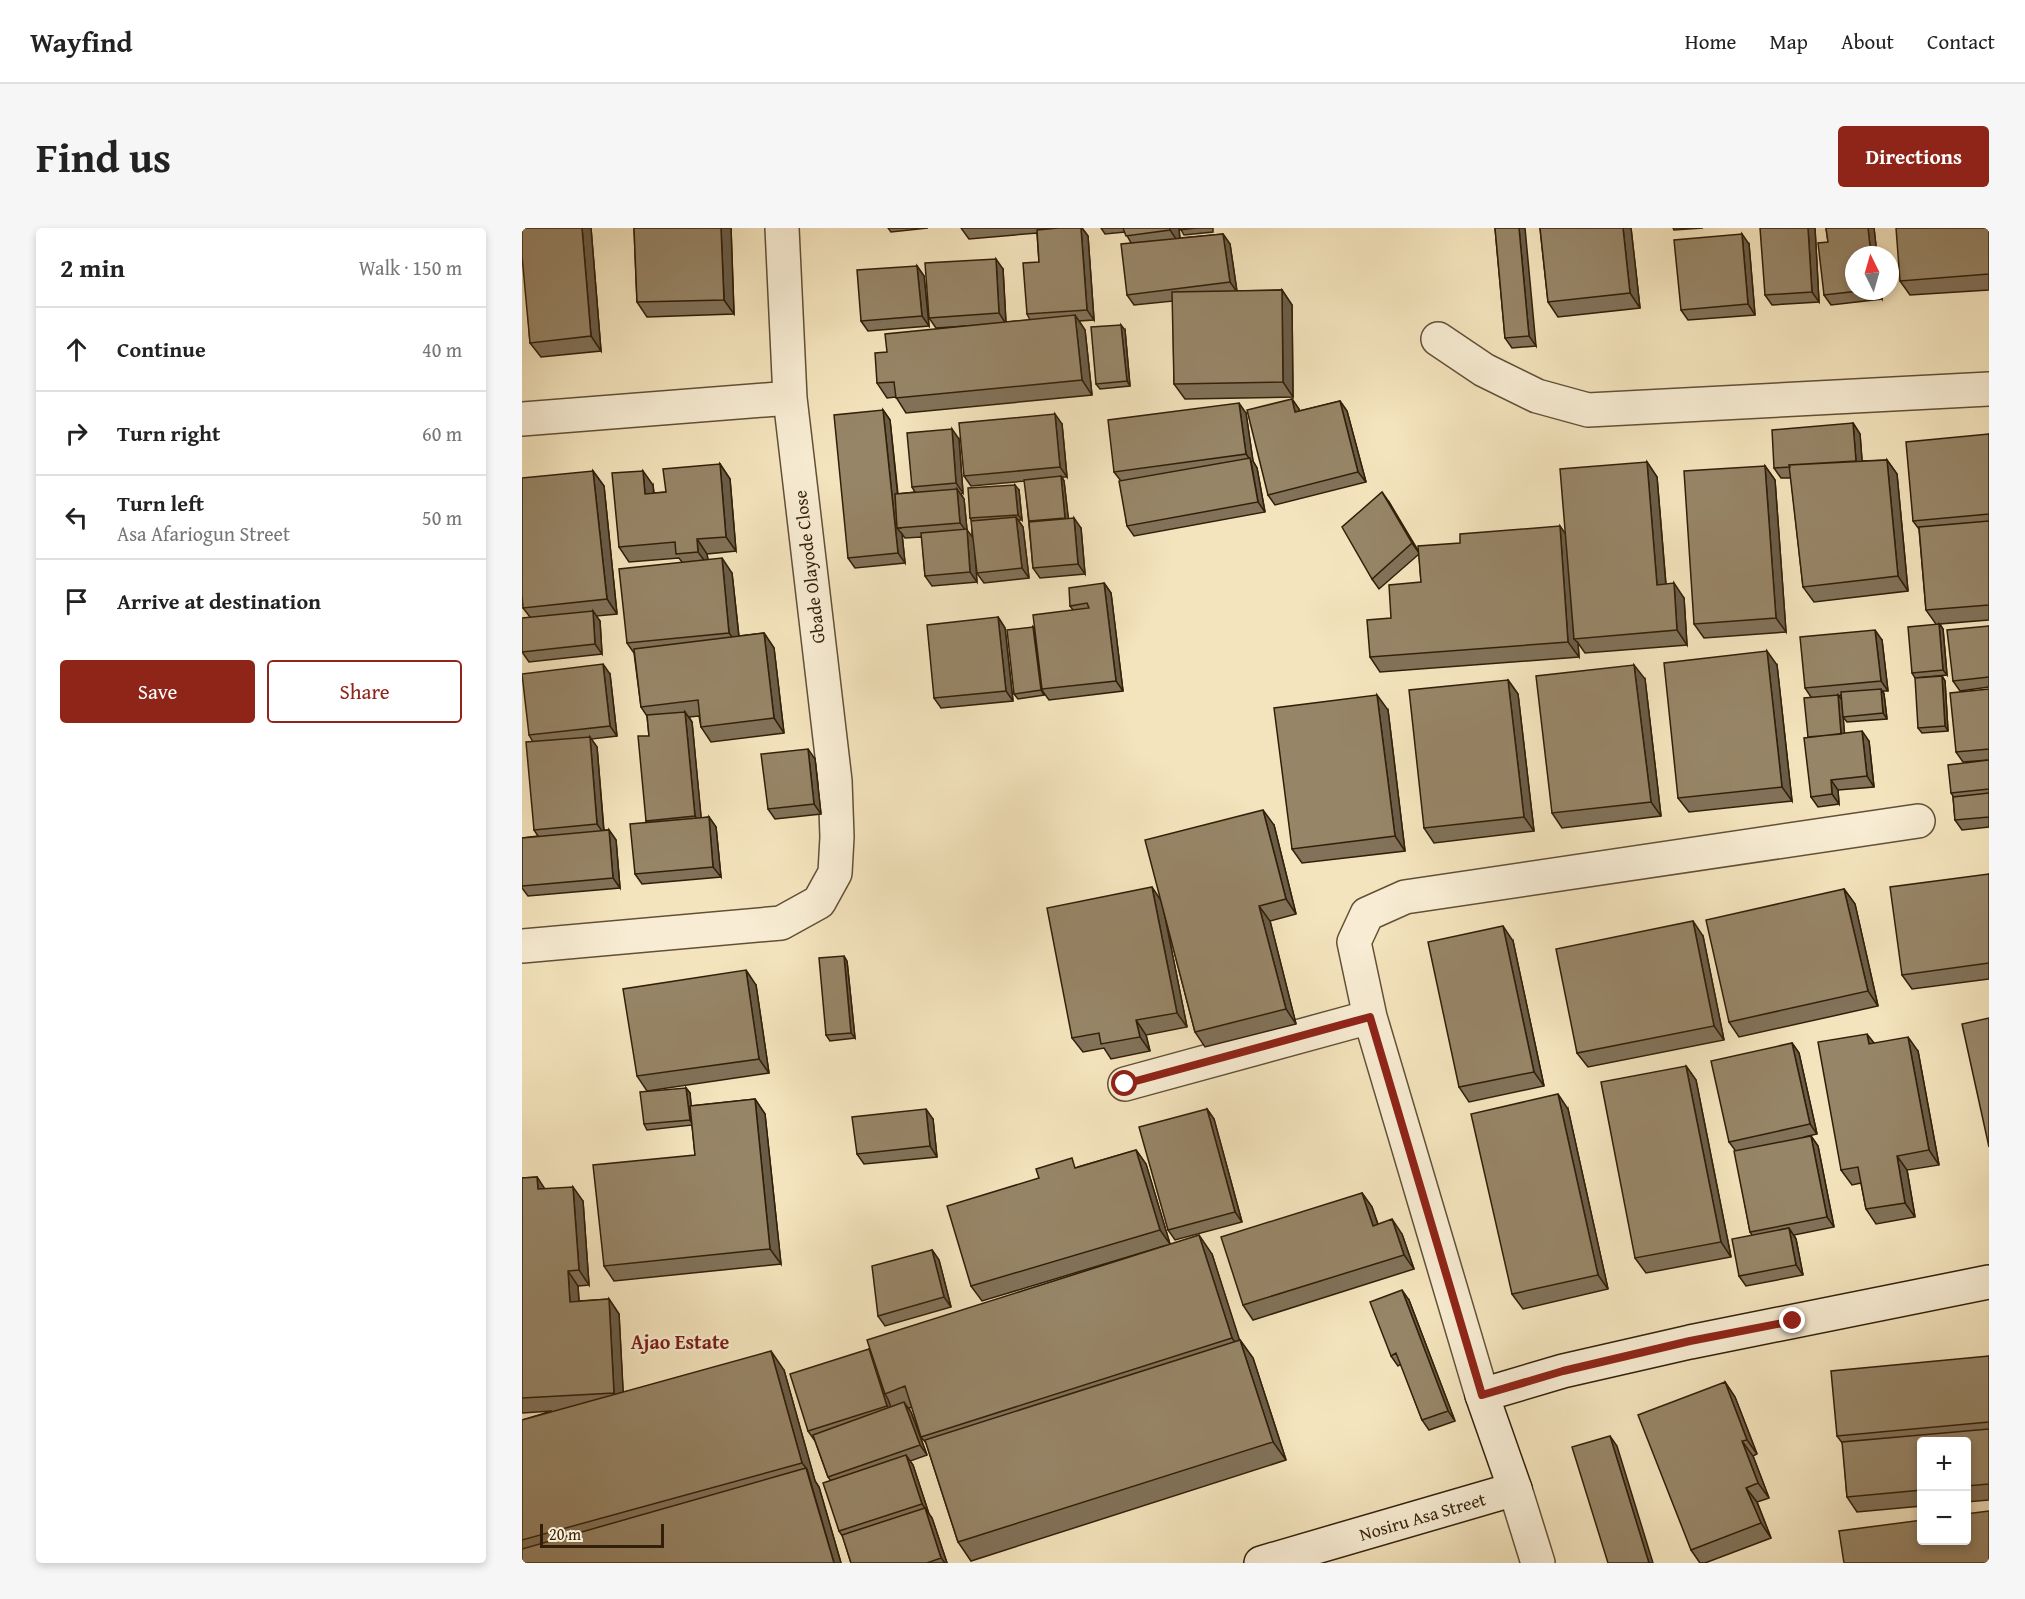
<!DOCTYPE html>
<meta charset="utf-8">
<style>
:root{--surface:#fff;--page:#f6f6f6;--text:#222;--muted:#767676;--line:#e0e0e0;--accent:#8f2418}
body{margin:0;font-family:"Gentium Book Plus",serif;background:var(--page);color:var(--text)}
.controls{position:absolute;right:18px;bottom:18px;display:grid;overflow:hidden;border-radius:6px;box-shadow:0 3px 9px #0003}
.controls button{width:54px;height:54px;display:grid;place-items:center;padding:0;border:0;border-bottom:2px solid var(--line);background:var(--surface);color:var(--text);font:30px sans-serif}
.compass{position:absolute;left:1323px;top:18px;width:54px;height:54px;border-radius:50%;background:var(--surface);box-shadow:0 3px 9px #0003;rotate:355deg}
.scale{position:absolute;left:18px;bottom:15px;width:124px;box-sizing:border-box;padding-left:6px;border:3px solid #321f09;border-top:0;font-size:16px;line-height:21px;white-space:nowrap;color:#321f09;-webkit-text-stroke:4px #f8edd4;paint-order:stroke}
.stop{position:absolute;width:18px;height:18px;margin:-14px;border:4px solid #8f2418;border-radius:50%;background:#fff}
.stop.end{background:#8f2418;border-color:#fff;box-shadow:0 2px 6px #0008}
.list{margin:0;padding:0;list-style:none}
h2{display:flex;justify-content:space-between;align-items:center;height:78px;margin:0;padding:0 24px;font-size:26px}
h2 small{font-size:20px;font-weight:400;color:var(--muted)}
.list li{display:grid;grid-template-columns:39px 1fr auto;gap:18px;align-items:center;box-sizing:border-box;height:84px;padding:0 24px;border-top:2px solid var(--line)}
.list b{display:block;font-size:22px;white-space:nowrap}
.list p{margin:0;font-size:20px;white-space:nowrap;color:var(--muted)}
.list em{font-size:20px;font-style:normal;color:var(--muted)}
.actions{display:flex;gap:12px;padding:18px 24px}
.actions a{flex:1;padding:14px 0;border:2px solid var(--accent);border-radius:6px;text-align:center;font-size:21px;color:var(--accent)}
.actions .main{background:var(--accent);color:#fff}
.icon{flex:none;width:33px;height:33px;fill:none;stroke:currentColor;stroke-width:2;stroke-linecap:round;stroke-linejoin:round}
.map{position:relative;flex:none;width:1467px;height:1335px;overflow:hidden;border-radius:6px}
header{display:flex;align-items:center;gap:36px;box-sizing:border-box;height:84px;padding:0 30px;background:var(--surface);border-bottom:2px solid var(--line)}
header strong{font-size:28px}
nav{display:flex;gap:33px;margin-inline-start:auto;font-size:21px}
.intro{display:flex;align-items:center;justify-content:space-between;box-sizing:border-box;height:144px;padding:0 36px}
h1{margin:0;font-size:42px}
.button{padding:15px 27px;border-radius:6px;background:var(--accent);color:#fff;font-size:21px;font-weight:700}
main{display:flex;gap:36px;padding:0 36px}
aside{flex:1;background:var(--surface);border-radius:6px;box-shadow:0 3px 9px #0003}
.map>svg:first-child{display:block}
</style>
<header>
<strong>Wayfind</strong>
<nav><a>Home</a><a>Map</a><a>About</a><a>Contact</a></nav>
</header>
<div class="intro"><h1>Find us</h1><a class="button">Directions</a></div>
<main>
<aside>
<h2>2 min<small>Walk · 150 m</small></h2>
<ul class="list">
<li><svg class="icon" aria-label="ahead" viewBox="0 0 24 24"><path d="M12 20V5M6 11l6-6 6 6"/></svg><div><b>Continue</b></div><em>40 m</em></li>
<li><svg class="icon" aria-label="right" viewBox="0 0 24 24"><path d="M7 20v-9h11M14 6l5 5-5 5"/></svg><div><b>Turn right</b></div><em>60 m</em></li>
<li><svg class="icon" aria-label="left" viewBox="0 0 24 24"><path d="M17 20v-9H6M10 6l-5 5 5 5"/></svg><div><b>Turn left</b><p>Asa Afariogun Street</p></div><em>50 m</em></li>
<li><svg class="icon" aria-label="arrive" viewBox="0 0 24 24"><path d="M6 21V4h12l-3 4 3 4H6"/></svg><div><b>Arrive at destination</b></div></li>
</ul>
<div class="actions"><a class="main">Save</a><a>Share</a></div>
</aside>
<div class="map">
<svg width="1467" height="1335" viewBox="0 0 1467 1335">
<rect width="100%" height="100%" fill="#f4e4bd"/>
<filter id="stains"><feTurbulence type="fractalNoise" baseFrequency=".00333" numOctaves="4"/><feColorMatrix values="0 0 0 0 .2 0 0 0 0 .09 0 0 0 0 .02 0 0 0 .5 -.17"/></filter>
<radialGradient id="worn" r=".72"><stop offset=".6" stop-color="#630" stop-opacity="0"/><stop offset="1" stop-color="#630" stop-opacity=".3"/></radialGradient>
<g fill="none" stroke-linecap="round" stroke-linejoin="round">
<defs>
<path id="street" d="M916 111 962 142 1015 168 1066 182 1467 161
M0 191 268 170
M0 718 259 695 297 674 313 645 315 609 313 553 268 170 260 0
M603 856 848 789
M960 1167 848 789 832 714 845 686 883 669 1396 593
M993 1261 1016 1335"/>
<g id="secondary">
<path id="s1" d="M739 1335 993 1261 960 1167 1041 1143 1168 1114 1467 1054"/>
</g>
</defs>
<use href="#street" stroke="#625036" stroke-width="36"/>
<use href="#secondary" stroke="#321f09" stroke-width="36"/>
<use href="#street" stroke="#f8edd4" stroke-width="33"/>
<use href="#secondary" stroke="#f8edd4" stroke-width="33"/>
</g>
<path fill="#827259" stroke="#321f09" stroke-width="1.5" d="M0 0H69L79 123 19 129 8 115Z
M112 0H209L212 86 125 89 115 74Z
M366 0H406L369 4Z
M439 0H560L566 8 572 92 557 93 563 102 570 167 384 185 374 169 365 170 355 155 365 124 444 98 414 100 407 90 481 41 484 94 508 92 505 86 517 34 515 5 447 11Z
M579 0H657L658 10 701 6 708 16 715 63 760 62 770 77 771 169 663 171 652 156 651 73 612 77 605 67 609 15 603 4 583 6Z
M658 0H691V4L662 7Z
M973 0 1014 118 990 120 983 110Z
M1018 0H1109L1118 80 1036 89 1026 74Z
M1151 0H1181L1152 2Z
M1293 0 1297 74 1250 77 1243 67Z
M1304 0H1352L1355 27 1332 63H1359L1360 71 1309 77 1302 67 1306 14Z
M1467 0V62L1388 67 1378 53Z
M1227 16 1233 87 1166 92 1159 82Z
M395 38 402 48 407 98 346 103 339 93Z
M603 102 608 158 578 161 574 156Z
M770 171 778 183 818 173 825 183 844 254 753 277 746 267Z
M361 182 368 192 376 266 393 264 390 259 437 211 441 265 439 266 442 271 445 302 450 310V293L448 290 497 262 500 292H496L501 299 507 350 462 355 454 344 455 354 410 358 403 348 400 309 383 310 380 306 383 335 333 340 326 330Z
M724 185 731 233 735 240 743 284 612 308 605 298 599 253 592 244Z
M1331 195 1338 206 1340 233 1365 232 1375 246 1386 363 1292 374 1281 359 1269 250H1259L1252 240Z
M540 196 545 249H540L542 253 546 290 559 300 563 346 518 350 511 340 503 253 449 258 442 248Z
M1467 206V392L1418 396 1421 401 1425 447 1393 450 1390 445 1414 396 1404 382 1397 301 1391 293Z
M1125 234 1135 249 1144 356 1162 370 1165 417 1063 425 1056 415 1057 429 858 444 848 429 869 390 899 354 897 326 857 361 850 351 867 274 897 324 1044 306Z
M198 236 208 251 214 323 185 326 186 332 210 345 217 408 242 405 252 420 262 505 189 514 179 499 177 488 167 489 170 494 179 590 187 589 194 599 199 649 120 656 113 646 125 595 124 593 127 508 125 488 119 479 112 425 105 415 160 334 157 330 107 334 97 319 131 257 132 265 144 264Z
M1243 238 1253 252 1264 404 1182 410 1172 396Z
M71 243 82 258 95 386 74 388 78 393 80 426 7 434 0 424 8 389 1 380Z
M582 355 589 365 601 463 527 472 522 465V467L496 471 492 466 511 399 513 401 551 382 548 378Z
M476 389 483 400 491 473 419 480 412 470Z
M1467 398V459L1438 463 1431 453Z
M1360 412 1366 463H1361L1362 466 1365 491 1325 494 1321 489 1319 467 1317 468 1320 472 1322 505 1347 513 1352 559 1316 562 1317 576 1296 579 1289 569 1286 509 1289 469 1283 460Z
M1255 437 1270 573 1167 584 1156 570Z
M88 446 95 508 69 511 75 519 82 602H87L94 612 98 660 6 668 0 660V610L16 608 12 602 11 514 7 507Z
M1420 448 1423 453 1426 503 1400 505 1396 500Z
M1123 451 1139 588 1040 600 1030 585Z
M986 452 996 466 1012 603 912 615 902 600Z
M1467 461V532L1441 534 1434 524Z
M866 482 883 623 780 635 770 621Z
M293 531 299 586 253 591 246 581Z
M1467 532V599L1440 602 1433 592 1431 568 1429 565Z
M752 597 774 686 748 693 774 796 683 819 673 804 642 684 665 799 624 807 628 823 589 831 582 820 561 824 550 810 639 673Z
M1467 646V751L1390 761 1380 747Z
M1322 661 1333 676 1356 778 1217 809 1207 794Z
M1181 708 1202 812 1066 839 1055 825Z
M991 713 1022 858 947 874 937 859Z
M325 733 333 810 308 813 304 807Z
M234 757 247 845 125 863 115 848Z
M1270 815 1277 825 1295 906 1282 909 1289 908 1296 918 1312 999 1272 1007 1274 1011 1281 1047 1224 1058 1217 1048 1230 1007 1228 1004 1213 922 1207 914Z
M1352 815 1396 823 1417 937 1385 942 1393 989 1354 996 1344 981 1339 955 1330 957 1319 942Z
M1164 838 1174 852 1209 1029 1124 1045 1113 1030Z
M164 860 168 865 169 878 233 871 243 886 259 1036 92 1053 82 1038 173 927 170 897 125 902 122 896Z
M685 881 692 891 720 994 653 1012 646 1002Z
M1046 881 1086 1061 1001 1081 990 1066Z
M411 891 415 929 342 936 335 926Z
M614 922 624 936 648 1016 690 1026 717 1112H718L731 1130 764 1232 449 1333 436 1314 404 1215 399 1209 390 1179 387 1180 389 1184 405 1227 388 1233 391 1237 407 1286 410 1290 425 1335H329L321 1309 317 1303 309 1253 306 1249 293 1213 286 1203 347 1121 350 1125 642 1018 460 1073 449 1058 556 939Z
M15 949 22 961 61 973 67 1057 56 1058 57 1073 87 1071 97 1086 101 1164 262 1142 293 1253 297 1259 319 1335H0V1192L30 1183 0 1185V950Z
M840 965 850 979 856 996 880 1006 892 1041 731 1092 721 1077Z
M410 1022 417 1032 429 1079 363 1098 356 1088Z
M887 1072 933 1193 907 1202 900 1192 879 1136 876 1138 869 1128Z
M1467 1128V1272L1444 1274V1214H1400V1278L1335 1284 1325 1269 1321 1216 1315 1208Z
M1203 1154 1213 1169 1235 1226 1231 1228 1247 1270 1235 1274 1249 1310 1183 1335H1178L1169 1322Z"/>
<path fill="#6a5d48" stroke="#321f09" stroke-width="1.5" d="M60 0H69L79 123 69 108Z
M199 0H209L212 86 202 72Z
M559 0H560L566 8 572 92 565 82Z
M648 0H657L658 17 648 2Z
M997 0H1003L1014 118 1007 108Z
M1101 0H1109L1118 80 1108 65Z
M1286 0H1293L1297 74 1290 64Z
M1346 0H1352L1355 27H1349Z
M701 6 708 16 715 64 708 54Z
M1220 6 1227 16 1233 87 1226 76Z
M474 31 481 41 484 96 477 85Z
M395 38 402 48 407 98 400 88Z
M760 62 770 77 771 169 761 154Z
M1354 63H1359L1360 71Z
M553 87 563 102 570 167 560 152Z
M599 97 603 102 608 158 605 153Z
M770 171 777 181 780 194 773 184Z
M818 173 825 183 844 254 836 244Z
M717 175 724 185 731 233 735 240 743 284 736 274 729 233 724 226Z
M361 182 368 192 379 300H375L380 306 383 335 376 325Z
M533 186 540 196 545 249 538 239Z
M1331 195 1338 206 1341 245 1334 234Z
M430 201 437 211 441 265 434 255Z
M1365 232 1375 246 1386 363 1376 348Z
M1125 234 1135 249 1145 371 1135 357Z
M198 236 208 251 214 323 204 309Z
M1243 238 1253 252 1264 404 1254 390Z
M71 243 82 258 95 386 85 371Z
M121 243 131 257 133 281 123 266Z
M539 248 542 253 547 295 543 290Z
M493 257 497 262 500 292 496 287Z
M435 261 442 271 445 302 452 311 455 354 448 344 445 304 438 295Z
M860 264 867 274 897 325 890 315Z
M494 289 501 299 507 350 500 340Z
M552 290 559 300 563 346 556 336Z
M1038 298 1048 312 1052 411 1056 415 1057 429 1046 414Z
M175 311 185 326 187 339 176 324Z
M200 330 210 345 218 419 207 405Z
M582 355 589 365 601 463 594 453Z
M1152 355 1162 370 1165 417 1155 402Z
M71 383 78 393 80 426 73 416Z
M476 389 483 400 491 473 484 463Z
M1417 396 1421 401 1425 447 1421 442Z
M511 399 515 404 520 461 522 467 519 462Z
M1353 402 1360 412 1366 463 1359 453Z
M242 405 252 420 262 505 252 490Z
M1245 423 1255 437 1270 573 1260 559Z
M81 436 88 446 95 508 88 498Z
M1112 437 1123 451 1139 588 1129 574Z
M1420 448 1423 453 1426 503 1423 498Z
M986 452 996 466 1012 603 1002 589Z
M1359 461 1362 466 1365 491 1361 485Z
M855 467 866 482 883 623 873 608Z
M1316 467 1320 472 1323 512 1319 507Z
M163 484 170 494 180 598 173 588Z
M1340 503 1347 513 1352 559 1345 548Z
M68 509 75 519 82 606 75 596Z
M286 521 293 531 299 586 292 576Z
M1309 552 1316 562 1317 576 1310 566Z
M741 582 752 597 774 686 764 671Z
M187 589 194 599 199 649 191 639Z
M87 602 94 612 98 660 91 650Z
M630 659 640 674 665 799 655 785Z
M1322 661 1333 676 1356 778 1346 763Z
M737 678 748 693 774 796 764 781Z
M1171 693 1181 708 1202 812 1192 798Z
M981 698 991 713 1022 858 1012 844Z
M322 728 325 733 333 810 329 805Z
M224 742 234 757 247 845 237 831Z
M614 792 624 807 628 823 618 809Z
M1345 806 1356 820 1347 816Z
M1386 809 1396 823 1417 937 1407 922Z
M1270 815 1277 825 1295 906 1288 896Z
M1164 838 1174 852 1209 1029 1199 1014Z
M164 860 168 865 171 897 168 892Z
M1036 866 1046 881 1086 1061 1076 1047Z
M233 871 243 886 259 1036 248 1021Z
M404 881 411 891 415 929 408 918Z
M685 881 692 891 720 994 713 984Z
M1289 908 1296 918 1312 999 1305 989Z
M614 922 624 936 648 1016 638 1002Z
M1375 928 1385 942 1393 989 1383 975Z
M15 949 25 964 16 961Z
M51 959 61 973 67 1057 57 1042Z
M840 965 850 979 861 1012 851 998Z
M870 991 880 1006 892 1041 882 1027Z
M1267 1000 1274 1011 1281 1047 1274 1037Z
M677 1007 690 1026 723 1129 710 1110Z
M410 1022 417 1032 429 1079 422 1069Z
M46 1043 56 1058 58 1089 48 1074Z
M880 1062 887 1072 933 1193 926 1183Z
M87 1071 97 1086 102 1179 92 1165Z
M718 1112 731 1130 764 1232 751 1214Z
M347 1121 354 1131 363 1166 366 1171 372 1188 365 1178Z
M249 1123 262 1142 293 1253 297 1259 319 1335H312L285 1241 280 1235Z
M1203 1154 1213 1169 1235 1226 1225 1212Z
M382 1174 389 1184 405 1227 398 1217Z
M1088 1208 1095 1218 1131 1335H1127Z
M1220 1213 1231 1228 1247 1270 1236 1255Z
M384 1227 391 1237 407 1286 400 1276Z
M1224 1260 1235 1274 1249 1310 1239 1295Z
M403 1280 410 1290 425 1335H423L419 1330Z"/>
<path fill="#978567" stroke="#321f09" stroke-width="1.5" d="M0 0H60L69 108 8 115 0 28Z
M112 0H199L202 72 115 74Z
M536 0H559L565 82 505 86 501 35 517 34 515 2Z
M601 0H648V2L604 8Z
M658 0H674L658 2Z
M973 0H997L1007 108 983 110Z
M1018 0H1101L1108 65 1026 74Z
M1238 0H1286L1290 64 1243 67Z
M1304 0H1346L1349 27H1332V63H1337L1302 67 1296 15 1306 14Z
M1374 0H1467V46L1378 53Z
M701 6 708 54 605 67 599 16Z
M1220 6 1226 76 1159 82 1152 12Z
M474 31 477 85 407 90 403 35Z
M395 38 400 88 339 93 335 42Z
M760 62 761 154 652 156 650 64Z
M553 87 560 152 374 170 372 154 355 155 353 125 365 124 363 106Z
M599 97 605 153 574 156 569 99Z
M770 171 773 184 818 173 836 244 746 267 725 182Z
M717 175 724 226 592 244 586 192Z
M361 182 376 325 326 330 312 187Z
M533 186 538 239 442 248 437 195Z
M1331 195 1334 233 1267 237 1268 239 1252 240 1250 202Z
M430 201 434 255 390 259 385 205Z
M1467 206V286L1391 293 1384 214Z
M728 230 736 274 605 298 597 253Z
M1365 232 1376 348 1281 359 1267 237Z
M1125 234 1135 357 1152 355 1155 402 1052 411 1038 241Z
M198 236 204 309 175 311 176 324 154 326 153 314 97 319 90 245 121 243 123 266 144 264 141 241Z
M1243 238 1254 390 1172 396 1162 243Z
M71 243 85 371 1 380 0 367V250Z
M539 248 543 290 507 293 502 252Z
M493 257 496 287 448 290 446 260Z
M435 261 438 295 375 300 373 266Z
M860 264 890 315 850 351 820 299Z
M494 289 500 340 455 345 449 293Z
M552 290 556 336 511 340 507 294Z
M1467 293V377L1404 382 1397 299Z
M1038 298 1046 414 848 429 845 392 869 390 867 357 899 354 896 318 938 315V306Z
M445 301 448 344 403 348 399 305Z
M200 330 207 405 105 415 97 341Z
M582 355 594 453 520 461 511 387 567 380 565 375 548 378 547 360Z
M71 383 73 416 0 424V390Z
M476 389 484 463 412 470 405 397Z
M1417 396 1421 442 1390 445 1386 399Z
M1467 398V449L1431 453 1425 402Z
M511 399 519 462 492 466 485 402Z
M1353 402 1359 453 1283 460 1278 409Z
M242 405 252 490 179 499 176 472 119 479 112 421Z
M1245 423 1260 559 1156 570 1142 435Z
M81 436 88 498 7 507 0 446Z
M1112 437 1129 574 1030 585 1014 448Z
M1420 448 1423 498 1396 500 1393 450Z
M986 452 1002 589 902 600 887 462Z
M1359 461 1361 485 1321 489 1319 464Z
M1467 461V521L1434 524 1428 465Z
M855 467 873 608 770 621 752 480Z
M1316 467 1319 506 1286 509 1282 470Z
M163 484 173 588 124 593 116 508H127L125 487Z
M1340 503 1345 548 1309 552 1310 566 1289 569 1282 510Z
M68 509 75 596 12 602 4 514Z
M286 521 292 576 246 581 239 526Z
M1467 532V561L1429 565 1426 537Z
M1467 565V589L1433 592 1431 569Z
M741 582 764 671 737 678 764 781 673 804 623 612Z
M187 589 191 639 113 646 108 596Z
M87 602 91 650 0 658V610Z
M1467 646V735L1380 747 1368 659Z
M630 659 655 785 614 792 618 809 579 816 577 805 550 810 525 680Z
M1322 661 1346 763 1207 794 1184 692Z
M1171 693 1192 798 1055 825 1034 721Z
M981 698 1012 844 937 859 906 714Z
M322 728 329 805 304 807 297 730Z
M224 742 237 831 115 848 101 761Z
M1467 790V919L1440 796Z
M1345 806 1347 816 1386 809 1407 922 1375 928 1383 975 1344 981 1336 939 1319 942 1296 814Z
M1270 815 1288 896 1207 914 1189 833Z
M1164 838 1199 1014 1113 1030 1079 854Z
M164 860 168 892 122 896 118 864Z
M1036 866 1076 1047 990 1066 949 886Z
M233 871 248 1021 82 1038 71 937 173 927 168 878Z
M404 881 408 918 335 926 330 889Z
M685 881 713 984 646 1002 617 899Z
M1289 908 1305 989 1228 1004 1212 923Z
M614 922 638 1002 449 1058 425 978 517 950 514 941 550 930 553 940Z
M15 949 16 961 51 959 57 1042 46 1043 48 1074 87 1071 92 1165 0 1170V950Z
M840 965 851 998 870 991 882 1027 721 1077 699 1009Z
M1267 1000 1274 1037 1217 1048 1210 1011Z
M677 1007 710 1110 399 1209 383 1158 363 1166 345 1112Z
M410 1022 422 1069 356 1088 350 1038Z
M880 1062 926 1183 900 1192 874 1125 869 1128 848 1074Z
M718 1112 751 1214 436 1314 403 1212Z
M347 1121 365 1178 286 1203 268 1146Z
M249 1123 280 1235 0 1312V1192Z
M1467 1128V1194L1315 1208 1309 1143Z
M1203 1154 1225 1212 1220 1213 1236 1255 1224 1260 1239 1295 1169 1322 1116 1187Z
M382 1174 398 1217 306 1249 291 1207Z
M1467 1201V1256L1444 1258V1214H1400V1262L1325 1269 1320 1214Z
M1088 1208 1127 1335H1086L1050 1219Z
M384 1227 400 1276 317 1303 301 1255Z
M284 1240 312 1335H0V1321Z
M403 1280 419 1330 405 1335H329L320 1307Z
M1467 1283V1335H1322L1317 1303 1400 1292V1312H1444V1286Z"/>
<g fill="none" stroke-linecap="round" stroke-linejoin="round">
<path stroke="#8f2418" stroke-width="8" d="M603 856 848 789 960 1167 1041 1143 1168 1113 1271 1093"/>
</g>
<g text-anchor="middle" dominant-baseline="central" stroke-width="4.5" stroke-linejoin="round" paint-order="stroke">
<g font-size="18" fill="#321f09" stroke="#f8edd4">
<text transform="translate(287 339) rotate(-97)">Gbade Olayode Close</text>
<text stroke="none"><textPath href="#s1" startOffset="168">Nosiru Asa Street</textPath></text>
</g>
<g font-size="20" font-weight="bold" fill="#7a1f14" stroke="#f8edd4">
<text x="158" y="1113">Ajao Estate</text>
</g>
</g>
<rect width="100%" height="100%" filter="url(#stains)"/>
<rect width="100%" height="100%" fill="url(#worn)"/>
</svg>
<div class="controls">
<button>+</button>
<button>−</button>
</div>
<svg class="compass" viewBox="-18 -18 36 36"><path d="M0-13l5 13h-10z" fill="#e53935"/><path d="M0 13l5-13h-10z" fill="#767676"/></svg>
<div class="scale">20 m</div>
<div class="stop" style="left:603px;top:856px"></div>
<div class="stop end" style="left:1271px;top:1093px"></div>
</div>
</main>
